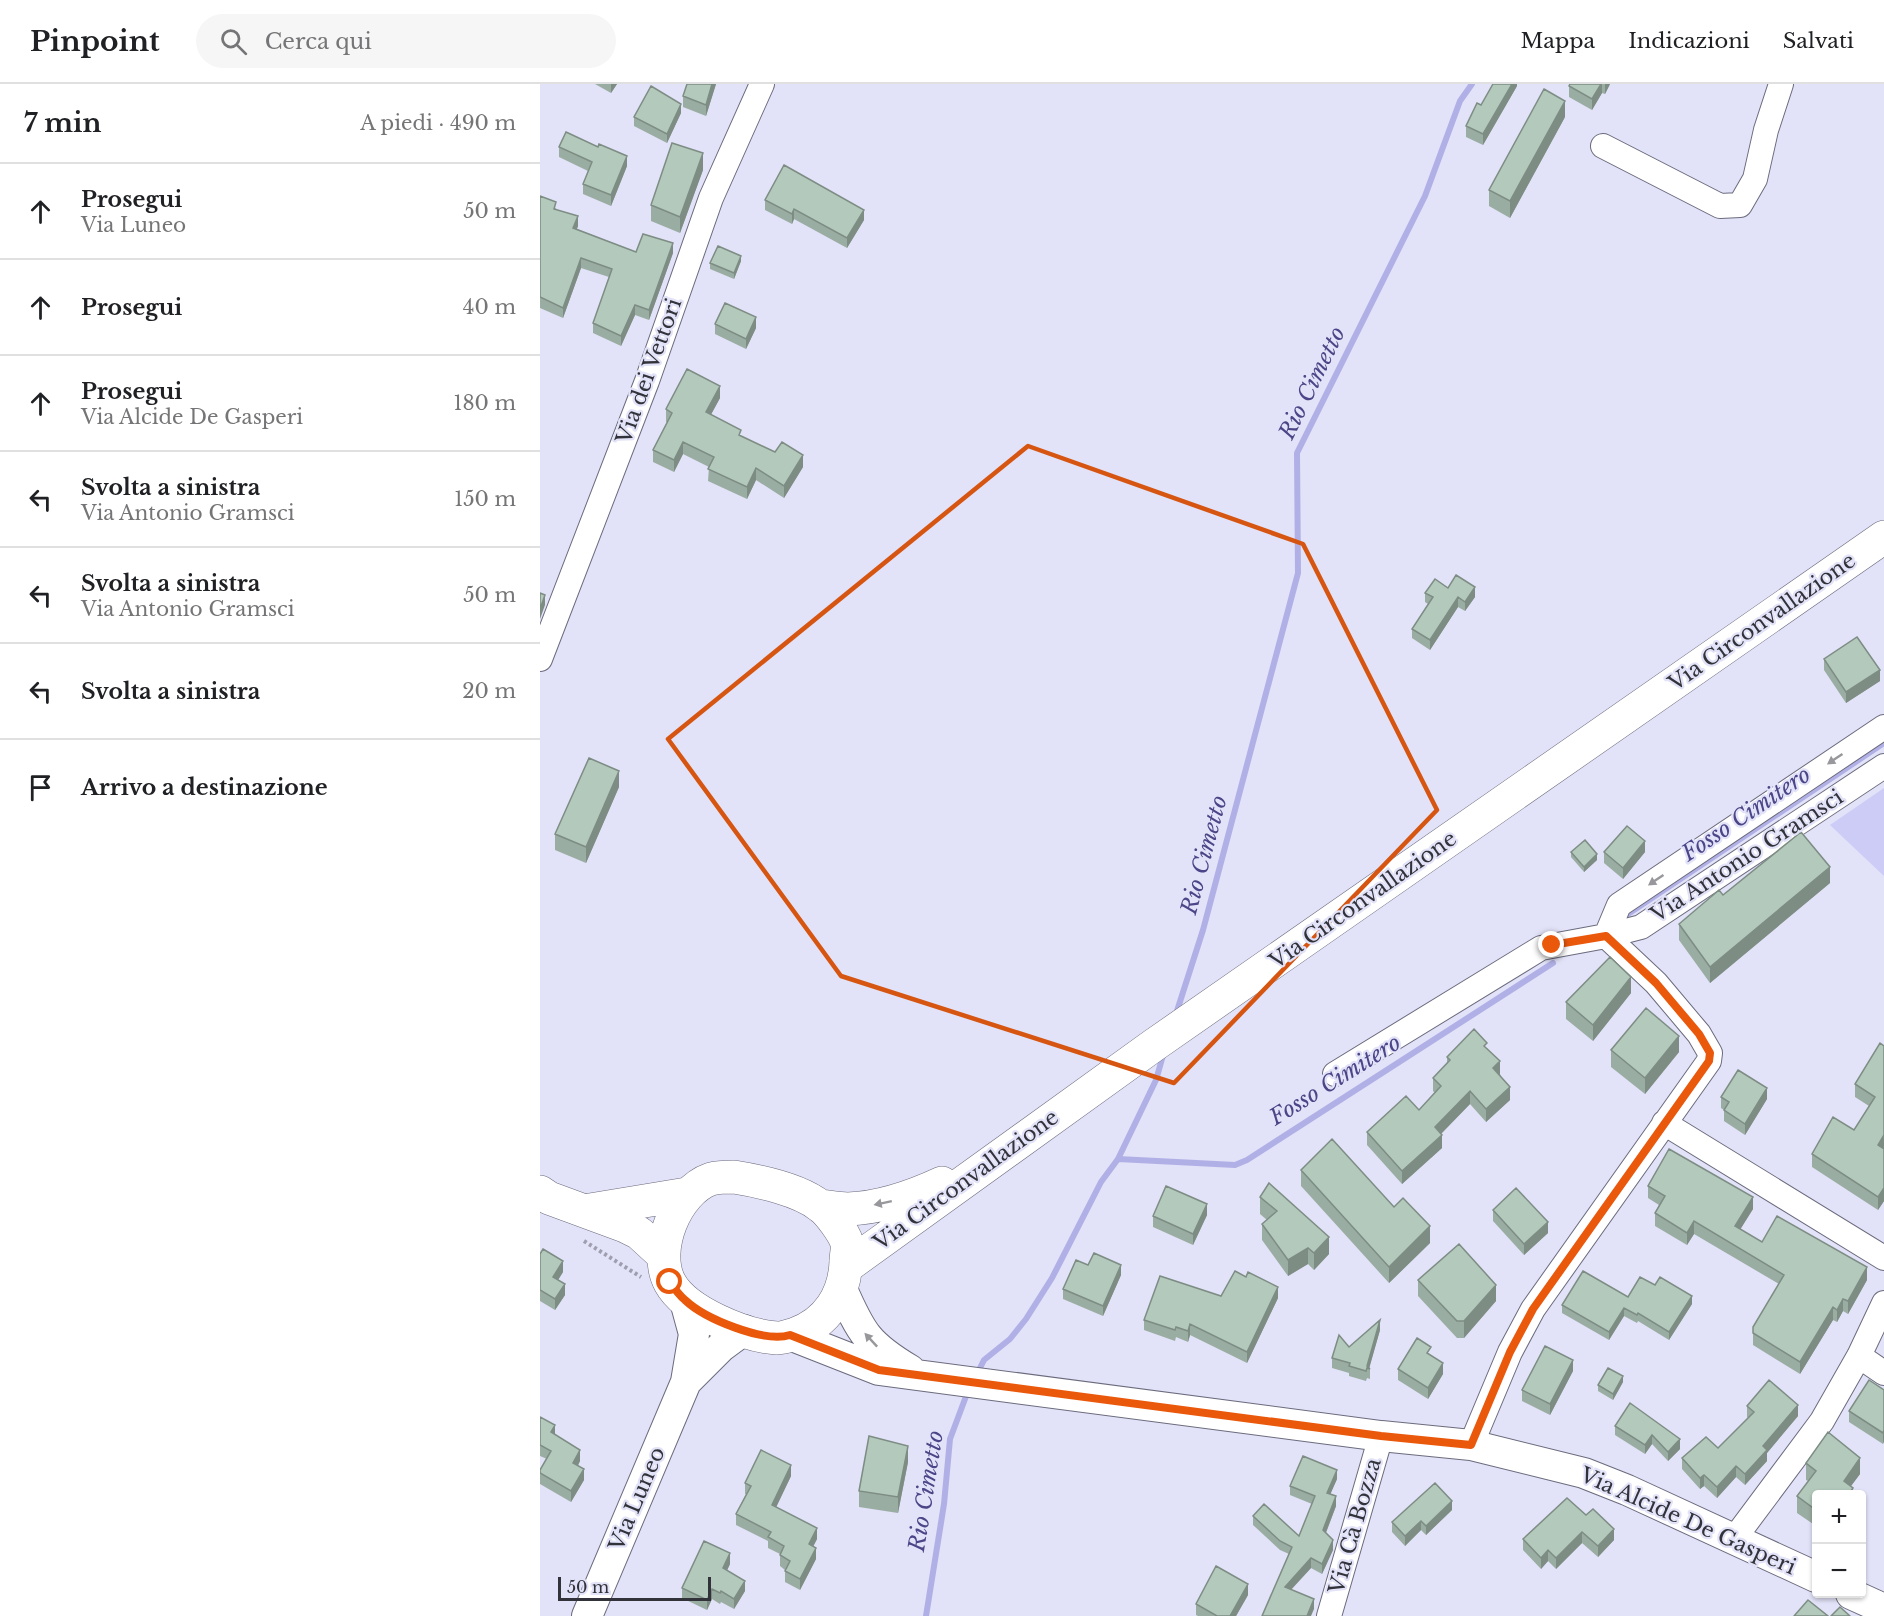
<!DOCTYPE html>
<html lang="it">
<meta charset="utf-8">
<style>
:root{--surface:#fff;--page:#f6f6f6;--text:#202124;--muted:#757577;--line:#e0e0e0}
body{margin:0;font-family:"Libre Baskerville",serif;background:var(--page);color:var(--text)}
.controls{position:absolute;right:18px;bottom:18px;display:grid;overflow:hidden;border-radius:6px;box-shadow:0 2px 4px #0004}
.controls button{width:54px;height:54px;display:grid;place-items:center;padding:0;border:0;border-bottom:2px solid var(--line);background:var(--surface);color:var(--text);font:30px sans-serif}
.scale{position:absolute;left:18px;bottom:15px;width:153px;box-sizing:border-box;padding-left:6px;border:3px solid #32323a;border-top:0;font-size:16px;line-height:21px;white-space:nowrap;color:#32323a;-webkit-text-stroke:4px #e2e2f8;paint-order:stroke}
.stop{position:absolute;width:18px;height:18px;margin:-14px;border:4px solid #ea580c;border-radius:50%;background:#fff}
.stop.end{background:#ea580c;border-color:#fff;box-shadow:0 2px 6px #0008}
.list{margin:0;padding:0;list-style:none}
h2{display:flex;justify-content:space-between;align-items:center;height:78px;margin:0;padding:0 24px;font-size:26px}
h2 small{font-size:20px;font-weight:400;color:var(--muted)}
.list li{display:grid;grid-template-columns:39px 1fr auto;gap:18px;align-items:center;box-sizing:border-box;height:96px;padding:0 24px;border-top:2px solid var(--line)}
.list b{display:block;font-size:22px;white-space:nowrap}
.list p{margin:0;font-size:20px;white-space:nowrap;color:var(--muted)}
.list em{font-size:20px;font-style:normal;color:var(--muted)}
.icon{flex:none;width:33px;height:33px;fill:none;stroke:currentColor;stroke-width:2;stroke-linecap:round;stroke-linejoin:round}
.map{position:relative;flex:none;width:1344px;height:1532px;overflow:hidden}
header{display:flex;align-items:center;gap:36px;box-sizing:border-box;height:84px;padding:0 30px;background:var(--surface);border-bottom:2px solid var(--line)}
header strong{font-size:28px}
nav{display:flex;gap:33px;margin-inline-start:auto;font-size:21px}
.search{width:420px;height:54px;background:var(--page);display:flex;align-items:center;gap:15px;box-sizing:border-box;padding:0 21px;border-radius:33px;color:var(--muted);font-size:22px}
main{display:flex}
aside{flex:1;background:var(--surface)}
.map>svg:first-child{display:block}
</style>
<header>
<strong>Pinpoint</strong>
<div class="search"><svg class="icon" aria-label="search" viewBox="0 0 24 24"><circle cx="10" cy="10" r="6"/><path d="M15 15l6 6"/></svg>Cerca qui</div>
<nav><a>Mappa</a><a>Indicazioni</a><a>Salvati</a></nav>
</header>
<main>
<aside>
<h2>7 min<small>A piedi · 490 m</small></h2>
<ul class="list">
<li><svg class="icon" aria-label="ahead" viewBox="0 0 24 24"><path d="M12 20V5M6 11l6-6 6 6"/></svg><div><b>Prosegui</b><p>Via Luneo</p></div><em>50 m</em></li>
<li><svg class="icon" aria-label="ahead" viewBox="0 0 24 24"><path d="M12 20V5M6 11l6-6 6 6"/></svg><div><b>Prosegui</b></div><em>40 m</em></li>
<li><svg class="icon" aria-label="ahead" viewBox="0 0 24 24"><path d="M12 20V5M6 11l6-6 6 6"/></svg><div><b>Prosegui</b><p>Via Alcide De Gasperi</p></div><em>180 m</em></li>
<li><svg class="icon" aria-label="left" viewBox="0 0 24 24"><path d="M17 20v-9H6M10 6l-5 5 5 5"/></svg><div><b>Svolta a sinistra</b><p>Via Antonio Gramsci</p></div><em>150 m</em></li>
<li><svg class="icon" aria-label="left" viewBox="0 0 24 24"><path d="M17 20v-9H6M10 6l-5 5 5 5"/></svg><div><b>Svolta a sinistra</b><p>Via Antonio Gramsci</p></div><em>50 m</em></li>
<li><svg class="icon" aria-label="left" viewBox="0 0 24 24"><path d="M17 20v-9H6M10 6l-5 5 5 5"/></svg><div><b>Svolta a sinistra</b></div><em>20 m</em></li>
<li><svg class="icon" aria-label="arrive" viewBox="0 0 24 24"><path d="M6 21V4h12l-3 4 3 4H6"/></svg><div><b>Arrivo a destinazione</b></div></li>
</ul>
</aside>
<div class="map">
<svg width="1344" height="1532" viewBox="0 0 1344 1532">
<rect width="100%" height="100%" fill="#e2e2f8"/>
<path fill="#ccccf7" d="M1344 704V792L1290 741Z"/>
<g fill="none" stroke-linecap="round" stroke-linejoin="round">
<path stroke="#b1b0e6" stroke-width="6" d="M1088 830 1344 659
M636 930 663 846 758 489 757 369 885 112 920 17 932 0
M578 1075 695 1081 707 1076 1013 879
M437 1290 444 1276 470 1255 486 1235 512 1194 561 1098 578 1075 616 996 624 968
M386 1532 404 1420 410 1355 428 1307"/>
<defs>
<path id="minor" d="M1063 62 1180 122 1200 121 1215 95 1226 46 1241 0
M0 575 107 297 171 114 222 0
M1066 852 1079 821 1344 643
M795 990 1001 864 1066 852 1101 843 1344 682
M1124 1039 1344 1174
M1319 1272 1344 1289
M931 1361 970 1268 993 1225 1169 977 1170 969 1159 950 1116 899 1066 852
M1194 1455 1282 1337 1319 1272 1344 1219
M789 1532 841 1352"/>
<path id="tertiary" d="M302 1205C321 1249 328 1261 370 1286
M250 1251 339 1286 841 1352 931 1361 1044 1389 1087 1406 1276 1493
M146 1298 181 1263 204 1246
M1311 1510 1344 1525
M47 1532 146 1298 154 1250 145 1217"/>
<path id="secondary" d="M194 1093C219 1097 260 1106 280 1122 289 1128 304 1149 307 1159 308 1164 306 1172 306 1177 305 1211 287 1239 255 1250 249 1252 243 1254 237 1254 205 1252 146 1228 130 1199 112 1166 136 1107 171 1095 178 1093 187 1093 194 1093Z
M0 1108 9 1114 85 1142 99 1149 123 1171
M280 1122C289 1123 299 1125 308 1125 340 1124 374 1112 402 1099
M50 1126 147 1110
M306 1183 614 961 1344 453"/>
</defs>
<use href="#minor" stroke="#6b6b7e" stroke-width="26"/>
<use href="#tertiary" stroke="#6b6b7e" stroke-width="32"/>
<use href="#secondary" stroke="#6b6b7e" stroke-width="34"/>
<path stroke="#9e9eae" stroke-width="4" stroke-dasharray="3 3" stroke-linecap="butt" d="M44 1157 101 1193"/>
<use href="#minor" stroke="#fff" stroke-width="24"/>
<use href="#tertiary" stroke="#fff" stroke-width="30"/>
<use href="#secondary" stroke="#fff" stroke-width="33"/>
</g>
<path fill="#9aada2" d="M55 0H77L71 9Z
M176 0 166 32 143 23V12Z
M977 0V2L943 61 926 53V42Z
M1030 0H1070L1065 10 1062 9 1052 26 1029 13V2Z
M141 29 127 59 94 42V33Z
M1025 33 970 134 949 122V106Z
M19 63H58L87 82 71 122 43 110V100L48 87 19 73Z
M163 86 140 149 111 137V121Z
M0 112 38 142 37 145 96 168 133 169 109 236 95 231 81 262 53 249V239L69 193 41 184 23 234 0 224Z
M225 116 324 136 307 164 254 135 252 140 225 126Z
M201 177 194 195 170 185V179Z
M175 240 216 244 206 265 175 250Z
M180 314 171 330 201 352 263 383 244 414 216 396 207 415 168 397 169 383 143 370 134 388 113 378V366L127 338H126V325Z
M908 504 935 513 925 527 918 523 890 566 872 554V545L888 520 885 518V509Z
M1284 575 1340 597 1306 619 1284 586Z
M79 703 46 779 15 766V750Z
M1031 768 1057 776 1044 788 1031 773Z
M1064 768H1105L1083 795 1064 779Z
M1290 799 1170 899 1139 856V840L1183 811Z
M1091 909 1053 957 1026 935V918Z
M1340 959 1344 1065V1117L1338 1126 1272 1083V1070L1314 1046 1329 1022 1315 1013V1000Z
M947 964 960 990 970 1016 946 1038 930 1020 901 1050 902 1064 862 1100 827 1061V1048L879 1026 895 1009 893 1007V994L907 980V973Z
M1071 966 1139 968 1105 1010 1071 983Z
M1181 1013 1227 1015 1205 1051 1184 1037V1026L1181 1024Z
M761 1086 854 1123 890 1159 849 1199 761 1102Z
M1108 1102 1213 1125 1200 1145 1222 1158 1327 1196 1308 1230 1303 1227 1297 1238 1293 1236 1260 1290 1213 1261V1243L1239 1200 1154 1150 1147 1161 1115 1142V1129L1119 1121 1108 1114Z
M720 1113 789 1170 774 1186 768 1180 748 1192 722 1156V1140L727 1136 720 1130Z
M953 1126 1008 1149 984 1171 953 1137Z
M667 1131 653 1161 613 1143V1132Z
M0 1170 23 1188 18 1196 25 1211 15 1226 0 1217Z
M581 1191 563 1232 523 1215V1205Z
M878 1196 956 1217 924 1254H917L878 1212Z
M681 1212 738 1214 707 1279 650 1251 648 1258 636 1253 635 1257 604 1246V1236Z
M1088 1213 1152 1220 1129 1256 1098 1237 1097 1239 1084 1232 1069 1256 1022 1229V1221Z
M840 1246 829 1284 830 1285V1295L827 1294 826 1297 809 1292V1289L792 1284V1274L809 1263Z
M891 1271 903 1290 888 1315 858 1296V1285Z
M1033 1287 1010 1331 982 1317V1306Z
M1083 1298 1073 1316 1058 1307V1301Z
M1344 1306V1357L1343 1360 1309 1338V1327Z
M1090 1319 1140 1365 1128 1377 1112 1360 1105 1370 1075 1351V1342Z
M1207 1322 1258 1332 1227 1369V1377L1205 1401 1196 1393 1177 1414 1164 1402 1160 1405 1142 1385V1374L1178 1364 1208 1334 1207 1333Z
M0 1333 15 1351 40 1377 38 1382 44 1396 31 1418 0 1400V1386L7 1375 0 1372Z
M368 1378 358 1429 319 1423V1407Z
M1266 1379 1320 1390 1311 1402 1313 1410H1276V1442L1257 1429V1412L1268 1397 1266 1396Z
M251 1392 236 1423 277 1455 273 1462 276 1475 260 1506 245 1498V1486L240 1482V1470L228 1464V1457L196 1441V1430L206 1410H205V1399Z
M797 1395 790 1410 796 1422 786 1449 793 1466 782 1490 771 1484 751 1506 774 1525 722 1532 749 1470 740 1466 713 1441V1432L759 1452 772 1420 750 1411V1402Z
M1027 1414 1074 1456 1058 1473 1042 1459 1016 1485 1008 1477 1001 1485 983 1466V1455Z
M912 1426 886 1451 881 1446 865 1462 852 1448V1438Z
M190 1480 187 1486 205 1507 194 1525 181 1518 180 1520 172 1515 167 1526 142 1514V1504Z
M708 1511 696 1532H658L656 1531V1520Z"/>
<path fill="#7d8d84" d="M71 0H77L71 9Z
M172 0H176L166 32V21Z
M972 0H977V2L943 61V50Z
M1061 0H1062V9L1052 26V15Z
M1065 0H1070L1065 10Z
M1025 17V33L970 134V117Z
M141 20V29L127 59V50Z
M163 69V86L140 149V133Z
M87 72V82L71 122V111Z
M254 125V135L252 140V130Z
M324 126V136L307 164V154Z
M38 132V142L33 154V144Z
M133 159V169L109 236V226Z
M201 172V177L194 195V189Z
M41 174V184L23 234V224Z
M95 221V231L81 262V252Z
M216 233V244L206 265V255Z
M180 302V314L166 340V328Z
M143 358V370L134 388V376Z
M263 371V383L244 414V402Z
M216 384V396L207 415V403Z
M935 503V513L925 527V518Z
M5 511V521L0 535V525Z
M918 513V523L890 566V556Z
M1340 586V597L1306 619V608Z
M79 687V703L46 779V763Z
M1105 757V768L1083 795V784Z
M1057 770V776L1044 788V783Z
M1290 783V799L1170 899V883Z
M1091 893V909L1053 957V941Z
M1139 952V968L1105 1010V994Z
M960 977V990L953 997V984Z
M970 1003V1016L946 1038V1025Z
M1227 1004V1015L1205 1051V1040Z
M930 1007V1020L895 1056V1043Z
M902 1051V1064L862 1100V1087Z
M1344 1051V1064L1338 1074V1061Z
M1344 1104V1117L1338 1126V1113Z
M1213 1113V1125L1195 1154V1142Z
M667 1120V1131L653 1161V1150Z
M1154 1137V1150L1147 1161V1149Z
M1008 1138V1149L984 1171V1160Z
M890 1142V1159L849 1199V1183Z
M789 1153V1170L774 1186V1169Z
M768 1164V1180L748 1192V1176Z
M23 1177V1188L13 1204V1193Z
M581 1181V1191L563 1232V1222Z
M1327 1183V1196L1308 1230V1217Z
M25 1200V1211L15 1226V1215Z
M956 1201V1217L924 1254V1237Z
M738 1203V1214L707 1279V1268Z
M1152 1212V1220L1129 1256V1248Z
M1303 1215V1227L1297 1238V1226Z
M1293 1223V1236L1260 1290V1278Z
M1084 1224V1232L1069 1256V1248Z
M840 1236V1246L829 1285 827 1282Z
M650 1240V1251L648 1258V1247Z
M1033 1276V1287L1010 1331V1320Z
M903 1279V1290L888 1315V1304Z
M1083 1292V1298L1073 1316V1310Z
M1258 1321V1332L1227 1369V1377L1205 1401V1390L1223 1362Z
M15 1341V1352L11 1348Z
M1344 1346V1357L1343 1360V1349Z
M1112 1351V1360L1105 1370V1361Z
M1140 1355V1365L1128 1377V1368Z
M368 1362V1378L358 1429V1413Z
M40 1366V1377L33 1390V1379Z
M1320 1374V1390L1305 1410 1304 1397Z
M251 1381V1392L232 1432V1421Z
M1196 1382V1393L1177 1414V1403Z
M44 1385V1396L31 1418V1407Z
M797 1386V1395L787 1418V1409Z
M1164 1391V1402L1160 1405V1394Z
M1313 1404V1410H1309Z
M796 1412V1422L783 1456V1446Z
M912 1417V1426L886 1451V1442Z
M881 1437V1446L865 1462V1452Z
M277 1444V1455L269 1471V1460Z
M1074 1445V1456L1058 1473V1462Z
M1042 1448V1459L1016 1485V1474Z
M793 1456V1466L782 1490V1480Z
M276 1464V1475L260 1506V1495Z
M1008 1466V1477L1001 1485V1474Z
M190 1469V1480L183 1495V1484Z
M771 1474V1484L745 1512V1503Z
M205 1497V1507L194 1525V1515Z
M708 1500V1511L696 1532H690Z
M172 1505V1515L167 1526V1516Z
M774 1515V1525L771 1532H767Z"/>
<path fill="#b3c9bc" stroke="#7d8d84" stroke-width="1.5" d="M147 0H172L166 21 143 12Z
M953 0H972L943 50 926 42 937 19 941 21Z
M1030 0H1061L1052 15 1029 2Z
M111 2 141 20 127 50 94 33Z
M1004 5 1025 17 970 117 949 106Z
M26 48 58 63 59 60 87 72 71 111 43 100 52 78 19 63Z
M132 59 163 69 140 133 111 121Z
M244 81 324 126 307 154 254 125 252 130 225 116Z
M0 112 16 118 14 125 38 132 33 144 96 168 103 150 133 159 109 226 95 221 81 252 53 239 72 185 41 174 23 224 0 213Z
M178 162 201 172 194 189 170 179Z
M185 219 216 233 206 255 175 240Z
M147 285 180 302 166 328 201 346 199 351 235 368 242 358 263 371 244 402 216 384 207 403 168 385 174 373 143 358 134 376 113 366 132 329 126 325Z
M916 491 935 503 925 518 918 513 890 556 872 545 893 513 885 509 895 495 908 504Z
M0 509 5 511 0 525Z
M1317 553 1340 586 1306 608 1284 575Z
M49 674 79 687 46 763 15 750Z
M1087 742 1105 757 1083 784 1064 768Z
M1261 748 1290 783 1170 883 1139 840 1179 806 1183 811Z
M1045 756 1057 770 1044 783 1031 768Z
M1070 873 1091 893 1053 941 1026 918Z
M1106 924 1139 952 1105 994 1071 966Z
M934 945 947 959 944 962 960 977 953 984 970 1003 946 1025 930 1007 895 1043 902 1051 862 1087 827 1048 866 1012 879 1026 901 1002 893 994 910 976 907 973Z
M1340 959 1344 962V1051L1338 1061 1344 1065V1104L1338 1113 1272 1070 1293 1033 1314 1046 1335 1013 1315 1000Z
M1198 986 1227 1004 1205 1040 1184 1026 1189 1018 1181 1013Z
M792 1055 854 1123 863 1114 890 1142 849 1183 761 1086Z
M1129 1065 1213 1113 1195 1142 1222 1158 1237 1132 1327 1183 1308 1217 1303 1215 1297 1226 1293 1223 1260 1278 1213 1249V1243L1244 1191 1154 1137 1147 1149 1115 1129 1125 1112 1108 1102Z
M729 1099 789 1153 774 1169 768 1164 748 1176 722 1140 737 1127 720 1113Z
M626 1102 667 1120 653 1150 613 1132Z
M976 1104 1008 1138 984 1160 953 1126Z
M919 1160 956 1201 924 1237H917L878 1196Z
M3 1165 23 1177 13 1193 25 1200 15 1215 0 1206V1170Z
M554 1169 581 1181 563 1222 523 1205 536 1176 548 1181Z
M695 1187 706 1193 708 1188 738 1203 707 1268 650 1240 648 1247 636 1243 635 1246 604 1236 620 1192 681 1212Z
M1043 1187 1088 1213 1100 1193 1115 1201 1120 1193 1152 1212 1129 1248 1098 1229 1097 1231 1084 1224 1069 1248 1022 1221Z
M840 1236 827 1282 830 1285 827 1284 826 1287 809 1282 810 1279 792 1274 799 1251 809 1263Z
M877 1254 891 1263 887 1269 903 1279 888 1304 858 1285Z
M1005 1262 1033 1276 1010 1320 982 1306Z
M1068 1284 1083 1292 1073 1310 1058 1301Z
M1229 1296 1258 1321 1223 1362 1227 1366 1205 1390 1196 1382 1177 1403 1164 1391 1160 1394 1142 1374 1166 1353 1178 1364 1214 1328 1207 1322Z
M1329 1296 1344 1306V1346L1343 1349 1309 1327Z
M1090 1319 1140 1355 1128 1368 1112 1351 1105 1361 1075 1342Z
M0 1333 15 1341 11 1348 40 1366 33 1379 44 1385 31 1407 0 1389V1386L11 1367 0 1361Z
M1288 1348 1320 1374 1304 1397 1313 1404 1309 1410H1276V1426L1257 1412 1276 1387 1266 1379Z
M329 1352 368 1362 358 1413 319 1407Z
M221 1366 251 1381 232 1421 277 1444 269 1460 276 1464 260 1495 245 1487 250 1477 240 1471 244 1462 228 1453 231 1448 196 1430 211 1402 205 1399Z
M763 1372 797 1386 787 1409 796 1412 783 1446 793 1456 782 1480 771 1474 745 1503 774 1515 767 1532H722L752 1463 740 1457 713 1432 724 1420 759 1452 775 1412 750 1402Z
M895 1399 912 1417 886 1442 881 1437 865 1452 852 1438Z
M1027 1414 1046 1431 1053 1425 1074 1445 1058 1462 1042 1448 1016 1474 1008 1466 1001 1474 983 1455Z
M164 1457 190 1469 183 1484 205 1497 194 1515 181 1507 180 1509 172 1505 167 1516 142 1504Z
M676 1482 708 1500 690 1532H677L656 1520Z
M1268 1516 1288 1532H1254Z
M1300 1523 1310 1532H1291Z"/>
<defs><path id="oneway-solid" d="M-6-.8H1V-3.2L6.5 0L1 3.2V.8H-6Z" transform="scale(1.5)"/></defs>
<g fill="#98989c">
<use href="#oneway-solid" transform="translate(1295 675) rotate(146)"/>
<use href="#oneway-solid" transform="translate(1116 796) rotate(146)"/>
<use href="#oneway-solid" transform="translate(343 1119) rotate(168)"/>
<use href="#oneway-solid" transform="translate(331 1256) rotate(-133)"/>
</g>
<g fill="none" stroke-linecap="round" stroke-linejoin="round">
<path stroke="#ea580c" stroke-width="8" d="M130 1198C134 1204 139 1211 145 1216 165 1235 224 1259 250 1251L339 1286 841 1352 931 1361 970 1268 993 1225 1169 977 1170 969 1159 950 1116 899 1066 852 1012 861"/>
</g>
<path fill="none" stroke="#d65511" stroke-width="4.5" stroke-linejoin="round" d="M488 362 763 460 897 726 634 999 301 892 128 655Z"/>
<g text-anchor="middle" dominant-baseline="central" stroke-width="4.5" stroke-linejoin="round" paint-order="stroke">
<g font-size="21" fill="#32323a" stroke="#e2e2f8">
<text transform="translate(109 287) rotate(-70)">Via dei Vettori</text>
<text transform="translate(1222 538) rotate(-35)">Via Circonvallazione</text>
<text transform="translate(1207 772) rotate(-33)">Via Antonio Gramsci</text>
<text transform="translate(823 816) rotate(-35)">Via Circonvallazione</text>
<text transform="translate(426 1096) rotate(-36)">Via Circonvallazione</text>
<text transform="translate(97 1415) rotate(-67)">Via Luneo</text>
<text transform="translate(1148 1437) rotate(24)">Via Alcide De Gasperi</text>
<text transform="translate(815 1442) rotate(-74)">Via Cà Bozza</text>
</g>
<g font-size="22" font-style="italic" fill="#4c4587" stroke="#e2e2f8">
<text transform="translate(772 299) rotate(-64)">Rio Cimetto</text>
<text transform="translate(1206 730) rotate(-34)">Fosso Cimitero</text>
<text transform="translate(664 771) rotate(-75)">Rio Cimetto</text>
<text transform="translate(795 996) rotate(-32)">Fosso Cimitero</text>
<text transform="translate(386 1407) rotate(-81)">Rio Cimetto</text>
</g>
</g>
</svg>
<div class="controls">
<button>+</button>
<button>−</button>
</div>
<div class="scale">50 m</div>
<div class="stop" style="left:130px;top:1198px"></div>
<div class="stop end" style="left:1012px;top:861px"></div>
</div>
</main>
